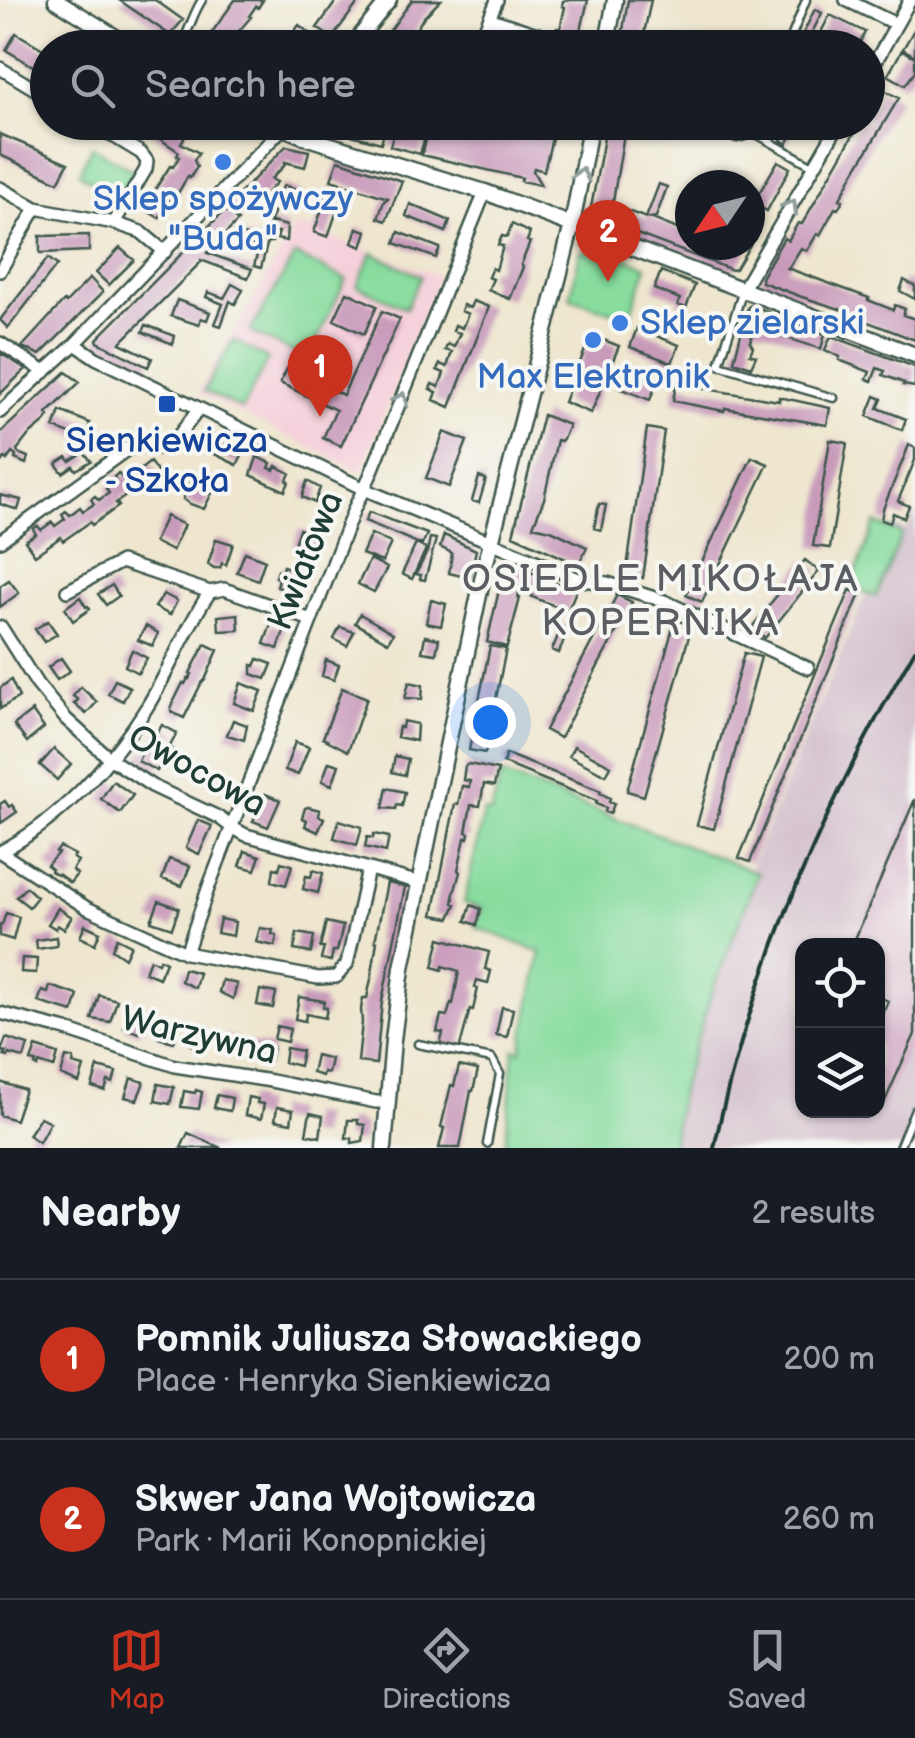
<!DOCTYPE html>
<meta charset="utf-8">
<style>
:root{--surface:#171b24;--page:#20242c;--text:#f1f3f6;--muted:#9ea1a6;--line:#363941;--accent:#c8321e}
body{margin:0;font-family:"Balsamiq Sans",sans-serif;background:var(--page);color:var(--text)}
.controls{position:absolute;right:30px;bottom:30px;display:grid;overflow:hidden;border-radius:20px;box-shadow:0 2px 8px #0004}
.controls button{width:90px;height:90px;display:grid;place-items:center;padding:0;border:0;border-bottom:2px solid var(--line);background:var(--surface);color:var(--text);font:50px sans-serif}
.compass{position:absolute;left:675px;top:170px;width:90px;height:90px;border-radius:50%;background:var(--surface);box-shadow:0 2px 8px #0004;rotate:235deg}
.you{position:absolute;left:490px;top:722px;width:35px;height:35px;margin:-25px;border:8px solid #fff;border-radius:50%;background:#1a73e8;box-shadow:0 0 0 15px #1a73e833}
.badge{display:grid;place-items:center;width:65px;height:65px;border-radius:50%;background:var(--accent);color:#fff;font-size:32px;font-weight:700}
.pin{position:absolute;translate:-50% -82px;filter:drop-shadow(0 2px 5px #0008)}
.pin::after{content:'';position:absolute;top:52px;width:35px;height:30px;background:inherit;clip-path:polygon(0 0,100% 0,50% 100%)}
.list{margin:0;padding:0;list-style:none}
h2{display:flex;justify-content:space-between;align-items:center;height:130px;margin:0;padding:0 40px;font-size:42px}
h2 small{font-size:32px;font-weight:400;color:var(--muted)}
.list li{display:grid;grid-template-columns:65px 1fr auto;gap:30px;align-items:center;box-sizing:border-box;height:160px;padding:0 40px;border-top:2px solid var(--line)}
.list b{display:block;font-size:38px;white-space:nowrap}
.list p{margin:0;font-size:32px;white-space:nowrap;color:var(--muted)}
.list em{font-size:32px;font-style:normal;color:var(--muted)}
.icon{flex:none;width:55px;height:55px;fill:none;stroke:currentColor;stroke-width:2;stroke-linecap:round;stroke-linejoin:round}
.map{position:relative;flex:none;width:915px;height:1148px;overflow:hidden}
.search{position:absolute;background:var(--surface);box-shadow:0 2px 8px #0004;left:30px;right:30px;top:30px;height:110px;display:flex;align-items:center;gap:25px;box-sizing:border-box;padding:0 35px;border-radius:55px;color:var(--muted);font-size:38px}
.sheet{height:450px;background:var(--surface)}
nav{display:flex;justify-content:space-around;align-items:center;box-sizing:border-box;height:140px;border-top:2px solid var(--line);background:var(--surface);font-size:28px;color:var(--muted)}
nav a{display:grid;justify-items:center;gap:5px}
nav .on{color:var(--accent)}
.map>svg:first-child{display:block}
</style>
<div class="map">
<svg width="915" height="1148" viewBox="0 0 915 1148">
<rect width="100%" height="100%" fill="#f6f6f2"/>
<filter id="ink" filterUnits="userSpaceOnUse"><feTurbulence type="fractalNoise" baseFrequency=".01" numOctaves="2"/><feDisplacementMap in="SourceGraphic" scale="20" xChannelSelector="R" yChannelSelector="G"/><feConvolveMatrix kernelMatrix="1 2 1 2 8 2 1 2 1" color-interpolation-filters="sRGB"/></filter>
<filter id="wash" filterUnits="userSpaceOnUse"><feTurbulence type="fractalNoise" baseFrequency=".0048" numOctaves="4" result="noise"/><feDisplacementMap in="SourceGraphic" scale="40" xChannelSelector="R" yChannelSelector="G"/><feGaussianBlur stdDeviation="2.25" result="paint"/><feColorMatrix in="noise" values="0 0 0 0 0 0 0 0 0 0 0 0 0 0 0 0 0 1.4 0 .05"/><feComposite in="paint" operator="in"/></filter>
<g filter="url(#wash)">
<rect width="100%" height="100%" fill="#eee6ce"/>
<path fill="#f5cfda" d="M297 225 439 276 361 472 198 393Z"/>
<path fill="#d1bdcb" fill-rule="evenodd" d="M915 510V1148H672L680 1091 713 989 757 873 749 870 894 526 907 530ZM802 946H878V1110H802Z"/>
<path fill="#87dc9e" stroke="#538c69" stroke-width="2.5" d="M92 146 134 172 119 199 79 173Z
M594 247 647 266 630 318 570 298 580 253Z
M372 253 421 276 406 308 357 286Z
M295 255 346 279 308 359 250 332Z
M233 340 268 359 242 409 204 391Z
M875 523 902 534 876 597 850 587Z
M501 774 758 873 713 989 680 1091 672 1148H505L514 1049 521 1051 541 952 475 927 482 908 464 903 484 812 491 813Z"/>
<g id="blocks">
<path fill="#c99bbb" d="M119 0H155L183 20 170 35Z
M235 0H263L258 8 256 6 249 16 251 17 231 40 233 41 229 48H212L205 42Z
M337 0H360L332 38 317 28Z
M412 0H441L423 18 414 33 431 36 430 38 458 48H395L384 39Z
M567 0H588L577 48H554L558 34 555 33 557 28 560 29 565 7 562 6 563 1Z
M628 0H651L641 48H620Z
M815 9 822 13 806 44 812 48H796Z
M830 15 865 32 857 48H852L821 32Z
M299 25 315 37 307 48H282Z
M915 28V56L903 49Z
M16 33 48 52V75L6 50Z
M902 50 915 57V72L905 85 888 75Z
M882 89 899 98 852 176 840 199 843 200 838 209 835 208 820 235 817 234 807 251 801 248 789 267 787 268 869 298 868 300 893 310 895 305 905 309 903 315 915 319V340L860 319 862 316 802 297 762 282 761 278 784 238 788 241 798 223 802 224 859 125 868 122V114Z
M143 122H169L187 133 181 143 199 153 194 160 197 167 190 178 188 176 175 198 172 197 159 218 143 208 170 166 173 167 179 157 177 156 179 152 141 126Z
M316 122H338L350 126 353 122H387L381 143 329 129Z
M436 122H444L441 133 446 135 449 124 461 127 462 122H479L511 130 513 122H556L544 171 534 168 533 171 541 185 521 181 522 178 422 155 429 130 434 131Z
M607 122H626L611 213 617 216 620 208 646 218 659 184 667 187 656 217 650 218 690 234V245H750L736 269 732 270 592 217 590 213Z
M791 122H800L787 144 781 140Z
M403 127 419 131 418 135 425 137 420 154 390 146 395 128 402 130Z
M0 134 68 163 58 182 0 155Z
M286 146 309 151 305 167 285 162 284 166 271 179 277 182 250 211 268 215 269 211 274 212 269 223 267 220 242 216 239 215 241 209 228 206Z
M338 160 402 181 386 221 378 218 384 201 388 198 331 180Z
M778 161 790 168 767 211 753 203Z
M284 185 302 193 299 201 280 192Z
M329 189 343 193 328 237 314 232Z
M410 204 450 221 446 232 406 216Z
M225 210 238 221 207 253 252 269 248 278 201 260V262L120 343 152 358 148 367 98 342 97 339Z
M272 222 287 226 286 241 277 239 279 232H275L272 242H268Z
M512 224 530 233 527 241 530 242 521 265 523 267 510 299 488 290 493 279 488 277 492 268 496 270 503 246 498 245 502 236 507 237Z
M357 228 367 231 362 247 352 243Z
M399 232 440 248 436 258 395 243Z
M234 233 268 241 261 268 254 266 259 247 233 241Z
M89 235V251L40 253V236Z
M120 248 134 260 109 285 96 273Z
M48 258 57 265 8 328 0 320Z
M661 271 695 285 686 308 678 305 680 299 654 289Z
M90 278 103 292 40 355 22 347 64 301 66 303Z
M904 280 915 286V299L900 291Z
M232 284 243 290 235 304 230 301 221 326 215 324 223 304 206 297 208 292 224 298Z
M347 292 377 306 364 334 334 320Z
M177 300 210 312 207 320 201 318 199 325 171 316Z
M473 301 489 307 450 407 434 400 437 392 430 389 432 384 439 387 444 373 437 370 440 364 447 367 452 352 445 350 448 344 454 347 460 333 453 331 455 325 462 328 468 314 461 311 463 305 470 308Z
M751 305 825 334 821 349 755 328 750 342 753 347 750 354 756 356 751 367 734 361 748 307Z
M382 311 400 319 341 446 323 438 336 410 280 383 287 369 343 395Z
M146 325 175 336 173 344 143 332Z
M637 328 679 345 672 363 630 347Z
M591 335 619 346 591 413 564 402Z
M831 336 915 367V387L903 385 904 383 883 375 885 371 877 368 872 381 867 379 870 372 839 360 840 357 825 350Z
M0 353 26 369 0 394Z
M627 369 657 382 650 400 619 388Z
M66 372 80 382 47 414 49 416 46 421 28 436 17 450 18 453 28 457 26 464 15 459 16 456 12 453 7 460 5 458 0 463V433Z
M676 384 779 401V397L830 408 827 425 725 408 724 411 673 401Z
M875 396 882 399 878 408 906 419 902 430 867 416Z
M60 411 90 423 88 430 92 432 88 441 54 428Z
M543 415 569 425 564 437 561 441 557 440 544 499 533 526 551 530 587 547 579 565 513 535Z
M647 428 664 431 643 578 626 575Z
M444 432 467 441 449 487 426 478Z
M214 436 221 440 219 443 235 451 237 448 244 451 237 465 208 451Z
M830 440 847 443 830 548 813 546Z
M909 445 915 448V460L898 501 909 506 904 518 893 513 890 523 881 520 883 509Z
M84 452 91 461 76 470 73 466 63 473 56 464 67 457 70 461Z
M257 457 271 463 269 468 274 470 276 466 290 473 287 480 289 482 285 491 251 475Z
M752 457 768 464 702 602 686 595Z
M150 462 160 476 145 487 142 484 116 503 119 506 92 525 90 522 63 541 61 537 35 555 25 541 36 534 33 529 38 526 41 530 52 522 55 526 65 519 62 514 66 511 70 515 80 507 83 511 94 504 91 499 95 496 99 500 109 493 106 489 116 481 114 477 118 473 122 478 132 470 135 474Z
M479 477 486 479 479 503 472 501Z
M193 478 198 482 201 480 214 489 204 509 190 504 183 499Z
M307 481 320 488 315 503 302 497Z
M0 495 21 500 18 510 0 504Z
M599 504 606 505 601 530 594 528Z
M369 512 427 534 422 545 365 521Z
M166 516 184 525 172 551 154 542Z
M299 529 319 536 312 557 299 552 301 547 294 544Z
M371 534 391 543 382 562 362 554Z
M444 535 476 550 470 578 449 573 452 553 440 547Z
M430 538 436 539 425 580 420 579 421 575 416 574 427 552Z
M216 539 233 544 226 565 222 563 220 568H214L208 564Z
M416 544 426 549 412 579 402 574Z
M245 552 265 560 258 580 237 572Z
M370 559 387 568 374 592 358 584Z
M805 560 819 571 765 638 752 627Z
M509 563 576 591 568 610H565L532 597V595L520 587 518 598H520L507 647 487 642 505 564Z
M283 566 305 573 298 594 277 587 279 578 276 577 278 571 281 573Z
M9 580 19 593 0 607V586Z
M112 585 119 596 106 605 98 594Z
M850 590 860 594 750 862 739 858Z
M164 594 177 601 170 615 155 607Z
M617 595 632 602 560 738 545 730Z
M80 597 86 607 88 606 90 609 73 621 65 608Z
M431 600 446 604 441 626 426 623Z
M238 614 239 630 219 631 218 616Z
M360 614 393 633 388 642 355 623Z
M675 620 692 625 644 796 627 791Z
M48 621 57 634 44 642 35 629Z
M271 624 285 629 278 649 264 644Z
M146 626 158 633 153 646 138 640Z
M562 626 568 629 559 653 552 650Z
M340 627 354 632 347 646 334 639Z
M425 636 439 639 436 654 422 652Z
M205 644 218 650 205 680 201 684 184 718 171 712V707L183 683 185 684 188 678 189 679 192 674 190 673Z
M490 646 506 649 485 753 469 750Z
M132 650 147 658 138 673 125 666Z
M744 653 761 657 714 829 697 825Z
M61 658 70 671 57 680 48 667Z
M258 659 272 664 266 679 252 674V665L255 666Z
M326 660 339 665 334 680 322 676Z
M11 680 19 697 0 709V688Z
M115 680 130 687 123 701 108 694Z
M409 682 423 685 422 699 405 698Z
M241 683 262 691 254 711 234 703Z
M81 687 97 702 86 714 74 704 78 700 73 696Z
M342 688 367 698 348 751 323 738Z
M32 711 44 728 27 742 14 725Z
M233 720 247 725 244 740 227 735Z
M403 721 417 724 416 741 397 737 399 727 402 728Z
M162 725 177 733 169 748 173 750 165 763 162 761 157 771 138 761 143 750 147 752 150 747 152 748 155 743 153 741Z
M295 742 309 747 298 775 285 770Z
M574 746 611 766 606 775 569 756Z
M54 749 71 764 57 780 40 765Z
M506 754 601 791 600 793 610 798 609 802 614 804 610 814 605 812 606 808 596 804 597 801 503 763Z
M395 756 408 759 405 775 392 772Z
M329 762 339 765 332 785 322 781Z
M469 764 498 770 494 786 484 784 480 806 471 805 466 832 469 833 468 838H465L458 870 460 872 453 897 454 898 453 903 456 904 450 918 433 915 455 804H458L462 786 469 787 470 781 463 780 465 766Z
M113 781 133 795 120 813 101 799Z
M387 788 405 792 402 806 397 805 396 809 383 808Z
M265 794 280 800 268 827 253 821Z
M915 799V1034L881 1110 878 1108V1025L888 1001 878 996V946H852Z
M5 801 9 807 12 805 17 812 1 823 0 804Z
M308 807 320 810 319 816 324 818 318 832 305 826 307 820 302 818 305 808Z
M198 820 212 826 199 854 186 848Z
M339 820 362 827 357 845 334 838Z
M374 834 389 837 386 852 365 847 367 837 373 838Z
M60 847 75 855 73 858 78 861 72 870 77 874 70 883 58 874 57 875 51 871 52 869 47 865 58 853 56 852Z
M245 851 260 856 255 870 240 866Z
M169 859 190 866 182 886 162 879Z
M281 862 292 865 286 885 272 881 274 868 279 869Z
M313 870 323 873 318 893 303 889 306 876 311 877Z
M387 883 405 887 382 1001 376 1064 358 1062 362 1022 361 1009 363 998H367L371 979 377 941H375Z
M26 887 37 897 29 907 16 897Z
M159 901 179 908 172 928 151 921Z
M471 905 481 909 477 925 466 921Z
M58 908 72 917 64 929 57 925 56 929 48 924Z
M6 913 19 917 13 940 0 936V925H2Z
M220 919 235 922 233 936 217 933Z
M326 922 343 926 337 951H333L331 961 321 959 324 948H320Z
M85 925 100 932 95 944 80 937Z
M260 928 273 930 272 934 277 936 275 946 256 942Z
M297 933 314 936 311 953 294 950Z
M56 937 57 946 37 949 36 940Z
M117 938 131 945 125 958 112 949Z
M440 938 489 952 485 969 491 971 488 983 477 980 475 987 478 988 473 1010 470 1009 459 1050 440 1045 443 1033 437 1032 441 1015 447 1016 451 1003 453 1004 459 971 443 966 442 970 433 967Z
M22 958 37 959 36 973 21 972Z
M150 959 158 963 160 959 166 962 159 978 145 972Z
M184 969 199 973 195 988 181 981Z
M222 980 237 984 233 999 219 992Z
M50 986 78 995 73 1012 38 1002 42 991 48 993Z
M260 990 276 993 273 1008 257 1005Z
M99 995 117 1000 110 1022 92 1019Z
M299 997 324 1001 323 1007 327 1008 325 1018 306 1014 305 1021 295 1019Z
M502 1007 513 1009 507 1037 496 1035Z
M128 1014 144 1019 139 1033 124 1028Z
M164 1020 172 1022 174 1028 178 1029 174 1042 159 1038Z
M277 1026 290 1029 287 1042 274 1039Z
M193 1032 209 1035 206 1048 191 1045Z
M224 1035 238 1038 235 1054 221 1050Z
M6 1038 28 1045 24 1058 9 1054 8 1057 4 1056 6 1052 1 1051Z
M251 1043 273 1047 270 1061 248 1057Z
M36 1047 58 1054 54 1068 39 1063 38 1067 35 1065 36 1062 31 1061Z
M286 1048 302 1051 299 1066 284 1062Z
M316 1055 331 1059 328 1073 323 1072 322 1076 312 1073Z
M66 1057 74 1059 73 1064 84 1067 79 1083 61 1075Z
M459 1066 478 1070 473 1091H471L460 1148H439L444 1128 441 1127 451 1085 454 1086Z
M98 1067 116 1072 113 1083 108 1081 105 1091 92 1087Z
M131 1078 144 1082 137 1100 125 1097Z
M0 1082 25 1090 15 1120 0 1115Z
M158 1084 174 1087 170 1104 155 1101Z
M196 1090 202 1092 199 1109 181 1107 184 1091 195 1093Z
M217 1095 232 1098 230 1111 214 1108Z
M248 1097 258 1099 257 1103 264 1104 261 1119 245 1115Z
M277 1107 293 1110 291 1123 275 1120Z
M310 1113 323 1116 320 1137 306 1134Z
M40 1117 50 1122 39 1142 28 1135Z
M348 1120H358V1124L365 1125 363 1141 352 1143V1138H346Z
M188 1133 221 1148H181Z"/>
</g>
</g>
<g filter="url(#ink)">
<use href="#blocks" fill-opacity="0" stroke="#3e564b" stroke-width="2.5"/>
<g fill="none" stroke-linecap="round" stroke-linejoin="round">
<defs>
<path id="service" d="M179 48C189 33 192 15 202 0
M787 48 806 0
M688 125 737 138C747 137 751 132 755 122
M751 131 813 166
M743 290 719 365 834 398
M418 1044 492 1059 500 1074 487 1144
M899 1148 915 1109"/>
<path id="minor" d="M846 0 896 24
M491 19 556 40
M362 33 379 48
M577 46 582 48
M477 48 497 0
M0 68 48 97
M868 75 910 0
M90 122 141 153 147 161 146 169 114 223
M0 188 36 208 114 223 141 232 165 252
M0 271 36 208
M743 289 840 122
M0 343 45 372
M75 344 96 358 364 489 581 580 607 583 664 601 808 668
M0 412 75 344 282 129
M0 541 136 443 160 448 173 443 199 409
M67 591 121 562 210 592 224 589 311 620
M1 627 37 684 66 719 109 758 152 786 218 817 233 828 246 835 420 883
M0 852 87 908 186 953 318 978 336 977 347 964 368 869
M0 852C59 821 112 763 147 707 170 670 185 628 210 592
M186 953 209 886 354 509 370 476 485 192
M0 1013 66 1030 175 1066 271 1081 376 1102H387"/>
<path id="tertiary" d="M56 0 133 48
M351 48 389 0
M606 48 615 0
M269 122 308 138 485 192 915 355
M384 1148 393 1040 402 968 446 752 485 566 572 225 591 122"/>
</defs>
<use href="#service" stroke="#3e564b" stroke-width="11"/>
<use href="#minor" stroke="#3e564b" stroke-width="16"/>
<use href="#tertiary" stroke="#3e564b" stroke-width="19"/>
<use href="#service" stroke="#fff" stroke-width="6"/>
<use href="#minor" stroke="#fff" stroke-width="11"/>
<use href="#tertiary" stroke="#fff" stroke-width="14"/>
<path stroke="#1f3d34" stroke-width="4" d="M714 1148C752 970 823 806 915 650"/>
</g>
<defs><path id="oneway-chevron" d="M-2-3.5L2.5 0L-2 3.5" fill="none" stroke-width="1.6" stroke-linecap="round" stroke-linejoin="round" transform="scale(2.5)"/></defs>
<g stroke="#8f9e9a">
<use href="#oneway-chevron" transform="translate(581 174) rotate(-79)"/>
<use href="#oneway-chevron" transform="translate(791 206) rotate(-60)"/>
<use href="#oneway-chevron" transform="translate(401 399) rotate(-68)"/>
</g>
</g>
<g fill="#3f7fe0" stroke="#f6f6f2" stroke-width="4">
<circle cx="223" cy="162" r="10"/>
<circle cx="620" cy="323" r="10"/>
<circle cx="593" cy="340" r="10"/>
</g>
<rect fill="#1a4fb4" stroke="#f6f6f2" stroke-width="4" x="157" y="394" width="20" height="20" rx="5"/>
<g text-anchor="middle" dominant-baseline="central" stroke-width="8" stroke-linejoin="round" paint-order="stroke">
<g font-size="35" fill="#366cbe" stroke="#f6f6f2">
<text x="223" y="199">Sklep spożywczy<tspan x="223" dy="40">"Buda"</tspan></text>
<text x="640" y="323" text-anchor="start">Sklep zielarski</text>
<text x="593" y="377">Max Elektronik</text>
</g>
<g font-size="35" fill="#164399" stroke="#f6f6f2">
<text x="167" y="441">Sienkiewicza<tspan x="167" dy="40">- Szkoła</tspan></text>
</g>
<g font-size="35" fill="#1f3d34" stroke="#f6f6f2">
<text transform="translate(306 561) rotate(-68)">Kwiatowa</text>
<text transform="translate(197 771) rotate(29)">Owocowa</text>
<text transform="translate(199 1036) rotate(13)">Warzywna</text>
</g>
<g font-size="38" letter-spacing="2.5" fill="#5a5e63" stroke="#f6f6f2">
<text x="661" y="579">OSIEDLE MIKOŁAJA<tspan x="661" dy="44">KOPERNIKA</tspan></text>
</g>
</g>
</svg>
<div class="controls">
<button><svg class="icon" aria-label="locate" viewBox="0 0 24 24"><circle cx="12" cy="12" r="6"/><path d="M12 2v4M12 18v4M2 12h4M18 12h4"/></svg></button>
<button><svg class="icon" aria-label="layers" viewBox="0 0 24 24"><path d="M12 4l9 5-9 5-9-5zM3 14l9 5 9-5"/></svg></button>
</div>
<svg class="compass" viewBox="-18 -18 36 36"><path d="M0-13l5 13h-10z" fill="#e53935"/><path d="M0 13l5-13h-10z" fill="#9ea1a6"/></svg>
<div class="you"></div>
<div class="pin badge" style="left:320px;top:417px">1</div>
<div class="pin badge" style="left:608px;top:282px">2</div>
<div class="search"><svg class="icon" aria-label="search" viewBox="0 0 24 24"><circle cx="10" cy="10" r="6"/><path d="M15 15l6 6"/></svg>Search here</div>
</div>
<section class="sheet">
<h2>Nearby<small>2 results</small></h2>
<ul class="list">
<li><span class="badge">1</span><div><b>Pomnik Juliusza Słowackiego</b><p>Place · Henryka Sienkiewicza</p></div><em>200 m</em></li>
<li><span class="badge">2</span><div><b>Skwer Jana Wojtowicza</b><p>Park · Marii Konopnickiej</p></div><em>260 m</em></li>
</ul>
</section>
<nav>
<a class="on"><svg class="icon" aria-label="map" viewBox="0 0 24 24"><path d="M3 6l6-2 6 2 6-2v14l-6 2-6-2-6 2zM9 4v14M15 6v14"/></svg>Map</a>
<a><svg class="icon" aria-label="directions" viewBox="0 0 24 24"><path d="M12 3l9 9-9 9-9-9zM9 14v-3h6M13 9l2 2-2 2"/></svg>Directions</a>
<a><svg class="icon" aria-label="saved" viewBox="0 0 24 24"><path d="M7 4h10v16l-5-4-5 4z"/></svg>Saved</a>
</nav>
